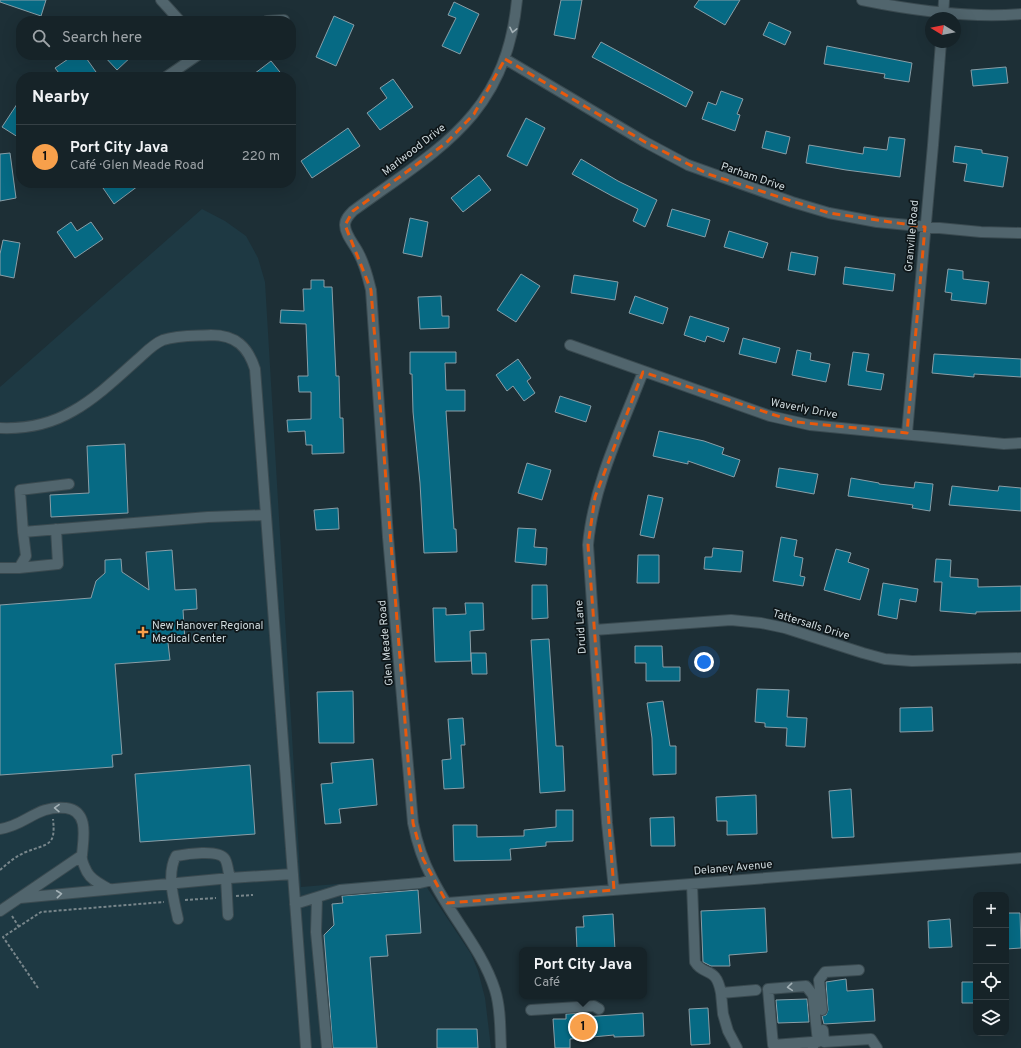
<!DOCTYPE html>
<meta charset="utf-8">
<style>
:root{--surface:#162328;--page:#232f34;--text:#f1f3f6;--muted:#9ea4a8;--line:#354045;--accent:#f8a04b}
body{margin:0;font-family:Overpass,sans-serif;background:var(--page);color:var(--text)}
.controls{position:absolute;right:12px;bottom:12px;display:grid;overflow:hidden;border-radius:8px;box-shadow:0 4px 16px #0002}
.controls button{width:36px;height:36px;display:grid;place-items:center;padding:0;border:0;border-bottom:1px solid var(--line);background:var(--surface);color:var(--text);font:20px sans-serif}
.compass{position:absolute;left:925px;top:12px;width:36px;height:36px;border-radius:50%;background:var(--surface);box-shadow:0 4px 16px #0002;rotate:280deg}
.you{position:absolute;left:704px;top:662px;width:14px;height:14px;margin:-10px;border:3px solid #fff;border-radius:50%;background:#1a73e8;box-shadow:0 0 0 6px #1a73e833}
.badge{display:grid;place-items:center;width:26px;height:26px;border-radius:50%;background:var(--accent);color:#111;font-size:13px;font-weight:700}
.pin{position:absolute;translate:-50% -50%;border:2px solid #fff;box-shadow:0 1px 4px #0006}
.popup{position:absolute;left:519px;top:947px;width:128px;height:52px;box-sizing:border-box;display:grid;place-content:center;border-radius:8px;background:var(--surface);filter:drop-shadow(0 1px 3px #0005);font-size:13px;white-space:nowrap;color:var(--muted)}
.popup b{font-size:15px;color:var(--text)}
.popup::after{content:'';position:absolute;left:50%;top:100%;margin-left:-8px;border:8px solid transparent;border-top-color:var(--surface)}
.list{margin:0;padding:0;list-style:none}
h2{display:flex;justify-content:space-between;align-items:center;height:52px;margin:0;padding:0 16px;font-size:17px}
h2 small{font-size:13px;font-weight:400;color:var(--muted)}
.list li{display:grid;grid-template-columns:26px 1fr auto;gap:12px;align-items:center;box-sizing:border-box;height:64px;padding:0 16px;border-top:1px solid var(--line)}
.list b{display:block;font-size:15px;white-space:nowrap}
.list p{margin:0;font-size:13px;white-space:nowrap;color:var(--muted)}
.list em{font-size:13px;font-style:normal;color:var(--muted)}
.icon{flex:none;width:22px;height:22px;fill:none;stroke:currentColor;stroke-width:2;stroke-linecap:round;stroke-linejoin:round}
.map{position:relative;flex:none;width:1021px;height:1048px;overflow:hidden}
.search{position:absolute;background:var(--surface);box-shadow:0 4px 16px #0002;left:16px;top:16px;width:280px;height:44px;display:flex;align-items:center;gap:10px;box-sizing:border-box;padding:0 14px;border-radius:16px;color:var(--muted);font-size:15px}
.panel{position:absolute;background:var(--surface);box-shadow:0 4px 16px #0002;left:16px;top:72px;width:280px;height:116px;border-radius:16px}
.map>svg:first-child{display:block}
</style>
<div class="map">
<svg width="1021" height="1048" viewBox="0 0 1021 1048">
<rect width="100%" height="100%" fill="#1d2f36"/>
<path fill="#1e3943" d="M202 209 225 221 246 236 258 258 265 282 301 887 420 877 471 954 478 971 485 998 491 1048H0V387Z"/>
<path fill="#066a84" stroke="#899ea7" d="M0 0H46L41 16 0 2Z
M561 0H582L575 39 554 35Z
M699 0H740L725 25 694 7Z
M454 2 479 14 460 54 442 46 456 18 448 15Z
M334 16 354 25 336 66 316 57Z
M769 22 791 32 785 45 763 35Z
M601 42 693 92 686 107 592 57Z
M827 46 912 63 909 82 884 78 885 74 824 64Z
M74 55H84L96 72 89 77H62L55 68Z
M103 55H133L117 70Z
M271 61 284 77H250Z
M1006 67 1008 83 973 86 971 70Z
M393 79 413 107 380 130 367 113 387 98 380 88Z
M721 91 743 99 737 114 740 115 735 131 702 119 708 102 716 105Z
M21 98V139L2 127Z
M526 118 545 128 527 166 507 156Z
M348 128 360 146 312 178 301 161Z
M766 131 790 137 786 154 762 148Z
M889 137 905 139 900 177 846 170 806 163 809 145 863 154 864 147 887 150Z
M955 146 982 150V153L1008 157 1003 187 964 181 967 164 953 162Z
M10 153 16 198 0 201V154Z
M581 159 618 181 657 200 645 227 633 221 638 209 612 196 572 174Z
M479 175 491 190 463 212 451 198Z
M110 183H142L114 204 103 188Z
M672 209 710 220 705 237 667 226Z
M410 218 428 222 422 257 403 253Z
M71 222 77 231 91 222 103 239 75 258 57 232Z
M729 231 768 243 763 258 724 247Z
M3 240 20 243 14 278 0 275V254Z
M791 252 818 257 815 275 788 270Z
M845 267 895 274 893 291 843 284Z
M948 269 963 271V279L989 282 986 304 951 300 952 293 945 292Z
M521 274 540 286 516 322 497 310Z
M574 275 618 282 615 300 571 293Z
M311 280H324V287H332L336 376H339L340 418H343L344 453 312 454V445H306L305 431 288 432 287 420 311 419V392H299L298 376H308L306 324 280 323 281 310 304 311 303 289H311Z
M441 296 442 316H449V328L420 329 418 297Z
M635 296 668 308 663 324 629 313Z
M690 316 729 328 724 342 707 336 705 342 684 335Z
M743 338 780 348 776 363 739 354Z
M797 350 811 353 810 360 830 364 826 382 792 375Z
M410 352H456V363H445L446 390H465V411H446L454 529H456L457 552 424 553 420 483 413 412 412 374H410Z
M853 352 869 354 866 371 884 374 881 390 848 385Z
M934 354 1021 359V377L974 374V377L932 373Z
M518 359 531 378 527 381 535 393 524 401 513 386 507 391 496 375Z
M560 396 591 406 586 422 555 412Z
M659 431 704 441 724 448 722 454 740 460 734 477 688 461V464L653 456Z
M125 444 128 513 51 517 50 495 89 493 87 446Z
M527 463 551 470 542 500 518 493Z
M779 468 818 474 814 494 776 487Z
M851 478 879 483V484L914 488 915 482 933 484 930 511 912 508 913 505 848 496Z
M952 486 998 491 999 486 1021 488V511L949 505Z
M648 495 663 498 654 538 640 535Z
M338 508 339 529 316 530 314 510Z
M518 528 536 529 534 547 547 548 546 565 515 562Z
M781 537 797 540 794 556 803 558 800 576 805 577 803 586 773 581Z
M713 548 743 551 741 572 704 569 705 557H712Z
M836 549 851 553 848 562 869 569 860 600 824 590Z
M172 550 175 590 196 589 197 609 183 610 185 641 168 643 170 660 115 664 122 754 112 755 113 767 0 775V605L91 598 96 581 105 573V560L121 559 122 572 149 590 146 552Z
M638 555H659V583H637Z
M936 559 951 560 950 577 978 579V587L1021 586V611L976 612V614L940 611 942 582H934Z
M883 583 918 589 916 602 900 599 897 619 878 615Z
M532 585H547L548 618 532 619Z
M465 603H483L484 630 470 631 471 661 435 662 433 608H446V615L466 614Z
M549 639 556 746H563L565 791 540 793 531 640Z
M635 646H662L663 667H680V681H646V663H635Z
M471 653H486L487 674H472Z
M757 689 789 690 787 717 807 718 805 747 786 746 787 728 765 727V723L755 722Z
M353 691 354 743H319L317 692Z
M663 701 670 746H676V774L653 775 652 738 647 703Z
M932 707 933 731 900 732V708Z
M463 718 465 745H461L464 788 444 789 442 760 451 759 448 719Z
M373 759 377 805 339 809 341 823 325 824 321 784 333 783 331 763Z
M250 765 255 834 140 842 135 774Z
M851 789 854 837 832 838 829 791Z
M756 795 757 834 727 835V821H717L716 797Z
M556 810H573V841L546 842V846L510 849 511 860 454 861 453 825H477V837L524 836V830L556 827Z
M674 817 675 846H651L650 818Z
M418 890 421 933 386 935 388 956 370 957 377 1048H333L324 935 334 925 332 904 343 903 342 896Z
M765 908 767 952 729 955 730 966H711L703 962 701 911Z
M1006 913H1020L1021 948 1006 949Z
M613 914 615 950H577L576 927H584L583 916Z
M950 919 952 947 929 948 928 921Z
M846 979 847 991 873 989 875 1021 824 1024 822 1016 826 1015 828 1010 826 982Z
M962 982H976V1003H962Z
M807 999 809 1022 778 1023 776 1000Z
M708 1008 710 1044 691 1045 689 1009Z
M583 1013V1017L643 1013 644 1036 614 1037V1035L570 1039V1048H555L553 1019H566V1014Z
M437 1029H477L478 1048H437Z"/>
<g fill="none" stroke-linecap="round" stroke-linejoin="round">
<defs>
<path id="minor" d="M161 0 180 21
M862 0C911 10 972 18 1021 14
M943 18 944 0
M267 21 284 20
M505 59 645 142 688 165 792 202 829 213 877 222 981 232 1021 233
M166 77 198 55
M570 345 770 416 810 425 1004 444 1021 443
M0 428C25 429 51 424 73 411 96 398 117 378 137 360 145 353 153 344 163 340 178 335 196 336 211 335 236 335 248 347 255 369L306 1048
M907 433 933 145 941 42
M23 532 20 490 69 484
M0 568H19L26 556 23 532 208 517 265 515
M19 568 58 564 56 529
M594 630 731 620 761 623 785 628 863 653 885 659 912 661 1021 658
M0 829C27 825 36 805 66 808 90 811 83 840 82 855 81 859 85 868 87 872 92 881 101 884 109 889
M226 878 228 915
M692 884 695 962C704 977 716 965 721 993
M614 890 607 823 588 545C593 486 622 427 643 372
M20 898 230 878 293 874
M317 898 316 932 327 1048
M447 903 1021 858
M295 904 340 890 420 883 433 880
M0 911 81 856
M178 919C174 900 166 874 176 856 186 854 219 849 225 859 228 864 228 872 230 878
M531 1010 594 1006 599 1009
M822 1010 819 980 825 972 859 970
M823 1030 824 1042 871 1039 877 1048
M812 1042H818L813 995 806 986 768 989 773 1045 812 1042 813 1048
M501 1048C500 1029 501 1009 495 990 482 949 451 917 432 878 423 861 417 843 413 823L388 537 371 290C368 278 365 265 359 254 355 245 345 235 345 225 345 219 349 215 353 211 438 149 506 116 517 0
M737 1048 728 1031 723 1014 721 993 756 990"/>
</defs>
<use href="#minor" stroke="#3a4a50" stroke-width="12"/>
<path stroke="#78868b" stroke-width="2" stroke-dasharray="3 2" stroke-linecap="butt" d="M0 870C8 863 16 856 26 852 48 843 56 847 53 819
M236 896 253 895
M185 900 216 898
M12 916 19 927
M38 988 3 937 41 912 164 902"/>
<use href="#minor" stroke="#51656d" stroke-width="10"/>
</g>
<defs><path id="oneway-chevron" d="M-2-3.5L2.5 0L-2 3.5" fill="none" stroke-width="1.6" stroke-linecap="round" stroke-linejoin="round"/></defs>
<g stroke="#a3b1b6">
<use href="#oneway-chevron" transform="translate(513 30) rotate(102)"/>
<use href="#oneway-chevron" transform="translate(57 808) rotate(-179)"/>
<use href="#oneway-chevron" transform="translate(59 894) rotate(-6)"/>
<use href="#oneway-chevron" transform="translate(790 987) rotate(175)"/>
</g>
<path fill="none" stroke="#e8590c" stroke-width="3" stroke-dasharray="8 5" stroke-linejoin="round" d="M505 59 645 142 708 174 829 213 925 227 907 433 796 422 643 372 595 497 588 545 614 890 447 903 423 859 413 823 371 290 345 225 353 211 446 143 474 114Z"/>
<path fill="#f8a04b" stroke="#0e1619" stroke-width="1.5" d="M141 626h4v4h4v4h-4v4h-4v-4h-4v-4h4z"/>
<g text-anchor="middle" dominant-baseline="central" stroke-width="3.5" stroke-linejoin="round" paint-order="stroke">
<g font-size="11" fill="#cfdade" stroke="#0e1619">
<text transform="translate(414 150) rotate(-38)">Marlwood Drive</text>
<text transform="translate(753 177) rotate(19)">Parham Drive</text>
<text transform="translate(912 236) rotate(-85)">Granville Road</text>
<text transform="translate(804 409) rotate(11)">Waverly Drive</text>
<text transform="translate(811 625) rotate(17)">Tattersalls Drive</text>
<text transform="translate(581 627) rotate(-94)">Druid Lane</text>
<text transform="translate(386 643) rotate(-95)">Glen Meade Road</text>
<text transform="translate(733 868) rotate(-5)">Delaney Avenue</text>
</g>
<g font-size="11" fill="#cfdade" stroke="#0e1619" text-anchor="start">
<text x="152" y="626">New Hanover Regional<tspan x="152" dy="13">Medical Center</tspan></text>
</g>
</g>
</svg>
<div class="controls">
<button>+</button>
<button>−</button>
<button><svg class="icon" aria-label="locate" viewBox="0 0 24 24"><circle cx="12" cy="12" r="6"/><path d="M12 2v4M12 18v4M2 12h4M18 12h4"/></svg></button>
<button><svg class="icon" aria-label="layers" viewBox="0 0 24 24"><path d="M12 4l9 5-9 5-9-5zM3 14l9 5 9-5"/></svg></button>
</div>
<svg class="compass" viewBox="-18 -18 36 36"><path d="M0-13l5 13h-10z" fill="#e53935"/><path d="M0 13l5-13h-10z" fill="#9ea4a8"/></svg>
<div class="you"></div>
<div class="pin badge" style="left:583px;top:1027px">1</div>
<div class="popup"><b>Port City Java</b>Café</div>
<div class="search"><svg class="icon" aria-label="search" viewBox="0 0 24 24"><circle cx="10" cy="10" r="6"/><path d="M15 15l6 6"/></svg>Search here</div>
<section class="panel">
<h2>Nearby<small></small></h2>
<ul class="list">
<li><span class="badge">1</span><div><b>Port City Java</b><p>Café · Glen Meade Road</p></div><em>220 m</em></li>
</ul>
</section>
</div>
